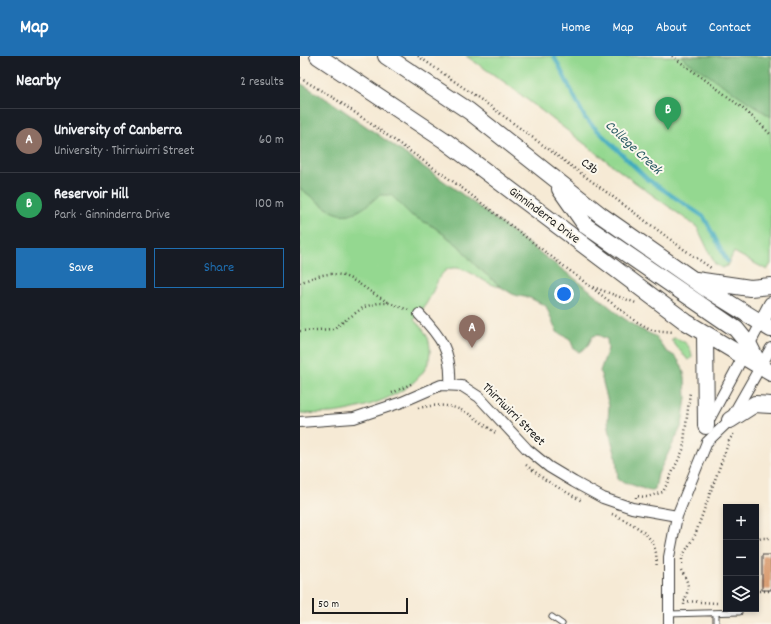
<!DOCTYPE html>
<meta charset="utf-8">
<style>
:root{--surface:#171b24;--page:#242831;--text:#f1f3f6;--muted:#9ea1a6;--line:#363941;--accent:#1f6fb2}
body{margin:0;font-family:Dekko,sans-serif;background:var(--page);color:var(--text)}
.controls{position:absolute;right:12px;bottom:12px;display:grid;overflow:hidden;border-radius:0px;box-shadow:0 2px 6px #0003}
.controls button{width:36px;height:36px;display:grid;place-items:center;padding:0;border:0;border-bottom:1px solid var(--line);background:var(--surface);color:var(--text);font:20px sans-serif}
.scale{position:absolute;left:12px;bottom:10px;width:96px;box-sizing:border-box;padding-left:4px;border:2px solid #1c1c1c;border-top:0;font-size:11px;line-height:14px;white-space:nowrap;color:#1c1c1c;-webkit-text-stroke:3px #fbf7ec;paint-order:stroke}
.you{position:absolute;left:264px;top:238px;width:14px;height:14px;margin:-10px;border:3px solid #fff;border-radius:50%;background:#1a73e8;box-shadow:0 0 0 6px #1a73e833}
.badge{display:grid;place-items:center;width:26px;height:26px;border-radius:50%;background:var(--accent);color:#fff;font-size:13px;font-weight:700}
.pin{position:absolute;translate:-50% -33px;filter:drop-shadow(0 1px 2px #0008)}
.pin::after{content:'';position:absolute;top:21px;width:14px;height:12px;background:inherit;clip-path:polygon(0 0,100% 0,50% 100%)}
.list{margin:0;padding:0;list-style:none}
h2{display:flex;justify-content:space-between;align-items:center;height:52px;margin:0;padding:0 16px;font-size:17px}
h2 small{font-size:13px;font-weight:400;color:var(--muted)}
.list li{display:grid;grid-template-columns:26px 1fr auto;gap:12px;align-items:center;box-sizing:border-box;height:64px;padding:0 16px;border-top:1px solid var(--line)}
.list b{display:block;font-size:15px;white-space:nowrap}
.list p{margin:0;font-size:13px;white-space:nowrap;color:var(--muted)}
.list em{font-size:13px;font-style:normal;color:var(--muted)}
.actions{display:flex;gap:8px;padding:12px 16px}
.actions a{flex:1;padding:9px 0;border:1px solid var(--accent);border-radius:0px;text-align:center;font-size:14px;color:var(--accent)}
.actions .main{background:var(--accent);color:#fff}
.icon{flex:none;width:22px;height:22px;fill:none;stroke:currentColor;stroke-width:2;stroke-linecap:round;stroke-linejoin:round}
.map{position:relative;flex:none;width:471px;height:568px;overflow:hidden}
header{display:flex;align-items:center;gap:24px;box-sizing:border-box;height:56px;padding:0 20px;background:var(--accent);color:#fff}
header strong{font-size:19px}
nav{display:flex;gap:22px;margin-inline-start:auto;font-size:14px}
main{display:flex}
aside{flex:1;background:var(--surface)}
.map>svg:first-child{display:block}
</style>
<header>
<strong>Map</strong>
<nav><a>Home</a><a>Map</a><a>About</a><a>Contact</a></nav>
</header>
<main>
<aside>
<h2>Nearby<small>2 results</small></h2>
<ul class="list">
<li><span class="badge" style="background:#8d6e63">A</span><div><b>University of Canberra</b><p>University · Thirriwirri Street</p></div><em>60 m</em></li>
<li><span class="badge" style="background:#2e9e5b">B</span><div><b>Reservoir Hill</b><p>Park · Ginninderra Drive</p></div><em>100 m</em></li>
</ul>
<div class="actions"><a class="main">Save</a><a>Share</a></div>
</aside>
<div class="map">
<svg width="471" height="568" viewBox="0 0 471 568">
<rect width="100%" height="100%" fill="#fbf7ec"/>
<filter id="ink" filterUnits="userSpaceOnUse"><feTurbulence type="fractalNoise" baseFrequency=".025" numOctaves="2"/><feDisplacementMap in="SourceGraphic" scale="8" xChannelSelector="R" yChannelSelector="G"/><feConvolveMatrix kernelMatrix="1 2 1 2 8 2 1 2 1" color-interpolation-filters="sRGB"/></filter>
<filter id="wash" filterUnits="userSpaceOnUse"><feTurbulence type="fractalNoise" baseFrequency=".012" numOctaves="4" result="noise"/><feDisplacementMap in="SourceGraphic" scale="16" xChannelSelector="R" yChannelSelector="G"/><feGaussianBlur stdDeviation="0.9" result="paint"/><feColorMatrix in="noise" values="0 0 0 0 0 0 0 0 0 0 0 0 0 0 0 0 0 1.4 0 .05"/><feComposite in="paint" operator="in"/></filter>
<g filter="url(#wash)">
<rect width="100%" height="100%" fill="#f6ead5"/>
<path fill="#94d890" stroke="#587a56" d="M166 0H471V208L467 214 434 196 427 210 422 212 415 208 397 171 329 122 203 25Z
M0 132C33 157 44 173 79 138L91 139 111 159 134 171 159 190 174 208 201 231C188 229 178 220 167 215 142 204 139 224 130 241 126 249 120 257 114 264 125 274 131 283 130 298 127 331 76 349 49 354 33 358 16 358 0 357Z
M374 282C385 284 392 291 392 302L388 304 371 284Z"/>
<path fill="#77b87a" stroke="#4a6a4b" d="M381 0H471V61L385 4Z
M0 27 33 47 155 133 287 232 322 261 338 272 355 280 366 295 376 301 382 310 385 321 386 342 382 369 358 418 355 433 350 435 318 424 316 400 311 383 308 365 309 350 300 315 308 293 307 283 298 279 293 280 287 291 279 296 274 293 270 283 257 276 246 250 230 242 214 239 201 231 174 208 159 190 134 171 111 159 91 139H79C44 173 33 157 0 132Z"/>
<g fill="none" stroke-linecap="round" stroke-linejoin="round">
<path stroke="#3eaabe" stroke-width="4" d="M254 0 285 62 347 123 404 161 427 205"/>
</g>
<g id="blocks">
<path fill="#d99c71" d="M462 499H471V534H462Z"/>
</g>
</g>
<g filter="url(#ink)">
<use href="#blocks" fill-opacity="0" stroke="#3d3b38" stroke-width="1"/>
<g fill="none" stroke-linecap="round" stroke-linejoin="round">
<defs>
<path id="lane" d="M369 558 439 556
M252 561 262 568
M416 568V558"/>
<path id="street" d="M119 258C141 281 152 296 150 328
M0 366 54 362 102 346 141 329 162 330 179 341 227 393 249 411 274 426 303 442 332 452 377 460
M408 366 461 267
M369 568V501L377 460 407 386 430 364 471 292"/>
<path id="secondary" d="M461 267 471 248"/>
<path id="primary" d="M18 0 144 84 386 266 471 317
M86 0 169 55 302 160 405 232 471 273
M260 133 286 170 436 273 449 289 460 311
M396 224 450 232 471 230
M405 278 406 370
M430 364 455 348 471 349"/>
</defs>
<use href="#lane" stroke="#3d3b38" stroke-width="7"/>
<use href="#street" stroke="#3d3b38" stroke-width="12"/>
<use href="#secondary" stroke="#3d3b38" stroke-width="16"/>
<use href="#primary" stroke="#3d3b38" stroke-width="18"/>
<path stroke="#3d3b38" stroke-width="2.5" stroke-dasharray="1 3" stroke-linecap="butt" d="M118 0 190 50 382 192 411 212
M372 0C406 25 442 48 471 79
M0 22 37 44 158 129 334 264 352 274 374 276
M0 227C46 205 52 228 90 247
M293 231 336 247
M0 275 33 273 64 251 78 247H89L109 254
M92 337 113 327
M118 352C156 344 167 356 197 378
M226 409 247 425 282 445
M336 442V440L347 441 363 436 383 394 390 336
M312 458C327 465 350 475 355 493 357 498 356 506 357 511
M456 484 462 482H471
M382 508V501L395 479 429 385 434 377
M381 514C385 521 390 528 387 537 386 542 384 544 384 550
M456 535H471
M384 545 417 547"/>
<use href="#lane" stroke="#fff" stroke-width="5"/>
<use href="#street" stroke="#fff" stroke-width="10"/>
<use href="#secondary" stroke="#fff" stroke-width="14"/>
<use href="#primary" stroke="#fff" stroke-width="16"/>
</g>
</g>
<g text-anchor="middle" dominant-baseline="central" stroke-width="4" stroke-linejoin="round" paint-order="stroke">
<g font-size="13" fill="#1c1c1c" stroke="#fbf7ec">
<text transform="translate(289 111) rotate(37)">C3b</text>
<text transform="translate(244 160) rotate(37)">Ginninderra Drive</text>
<text transform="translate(213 359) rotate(45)">Thirriwirri Street</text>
</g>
<g font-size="14" font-style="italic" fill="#2b5c65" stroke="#fbf7ec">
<text transform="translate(333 92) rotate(43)">College Creek</text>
</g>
</g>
</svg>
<div class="controls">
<button>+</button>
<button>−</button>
<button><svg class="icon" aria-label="layers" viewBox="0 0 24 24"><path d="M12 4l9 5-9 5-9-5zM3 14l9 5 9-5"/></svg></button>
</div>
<div class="scale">50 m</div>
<div class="you"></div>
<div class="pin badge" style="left:172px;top:292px;background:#8d6e63">A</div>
<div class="pin badge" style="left:368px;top:74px;background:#2e9e5b">B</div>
</div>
</main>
